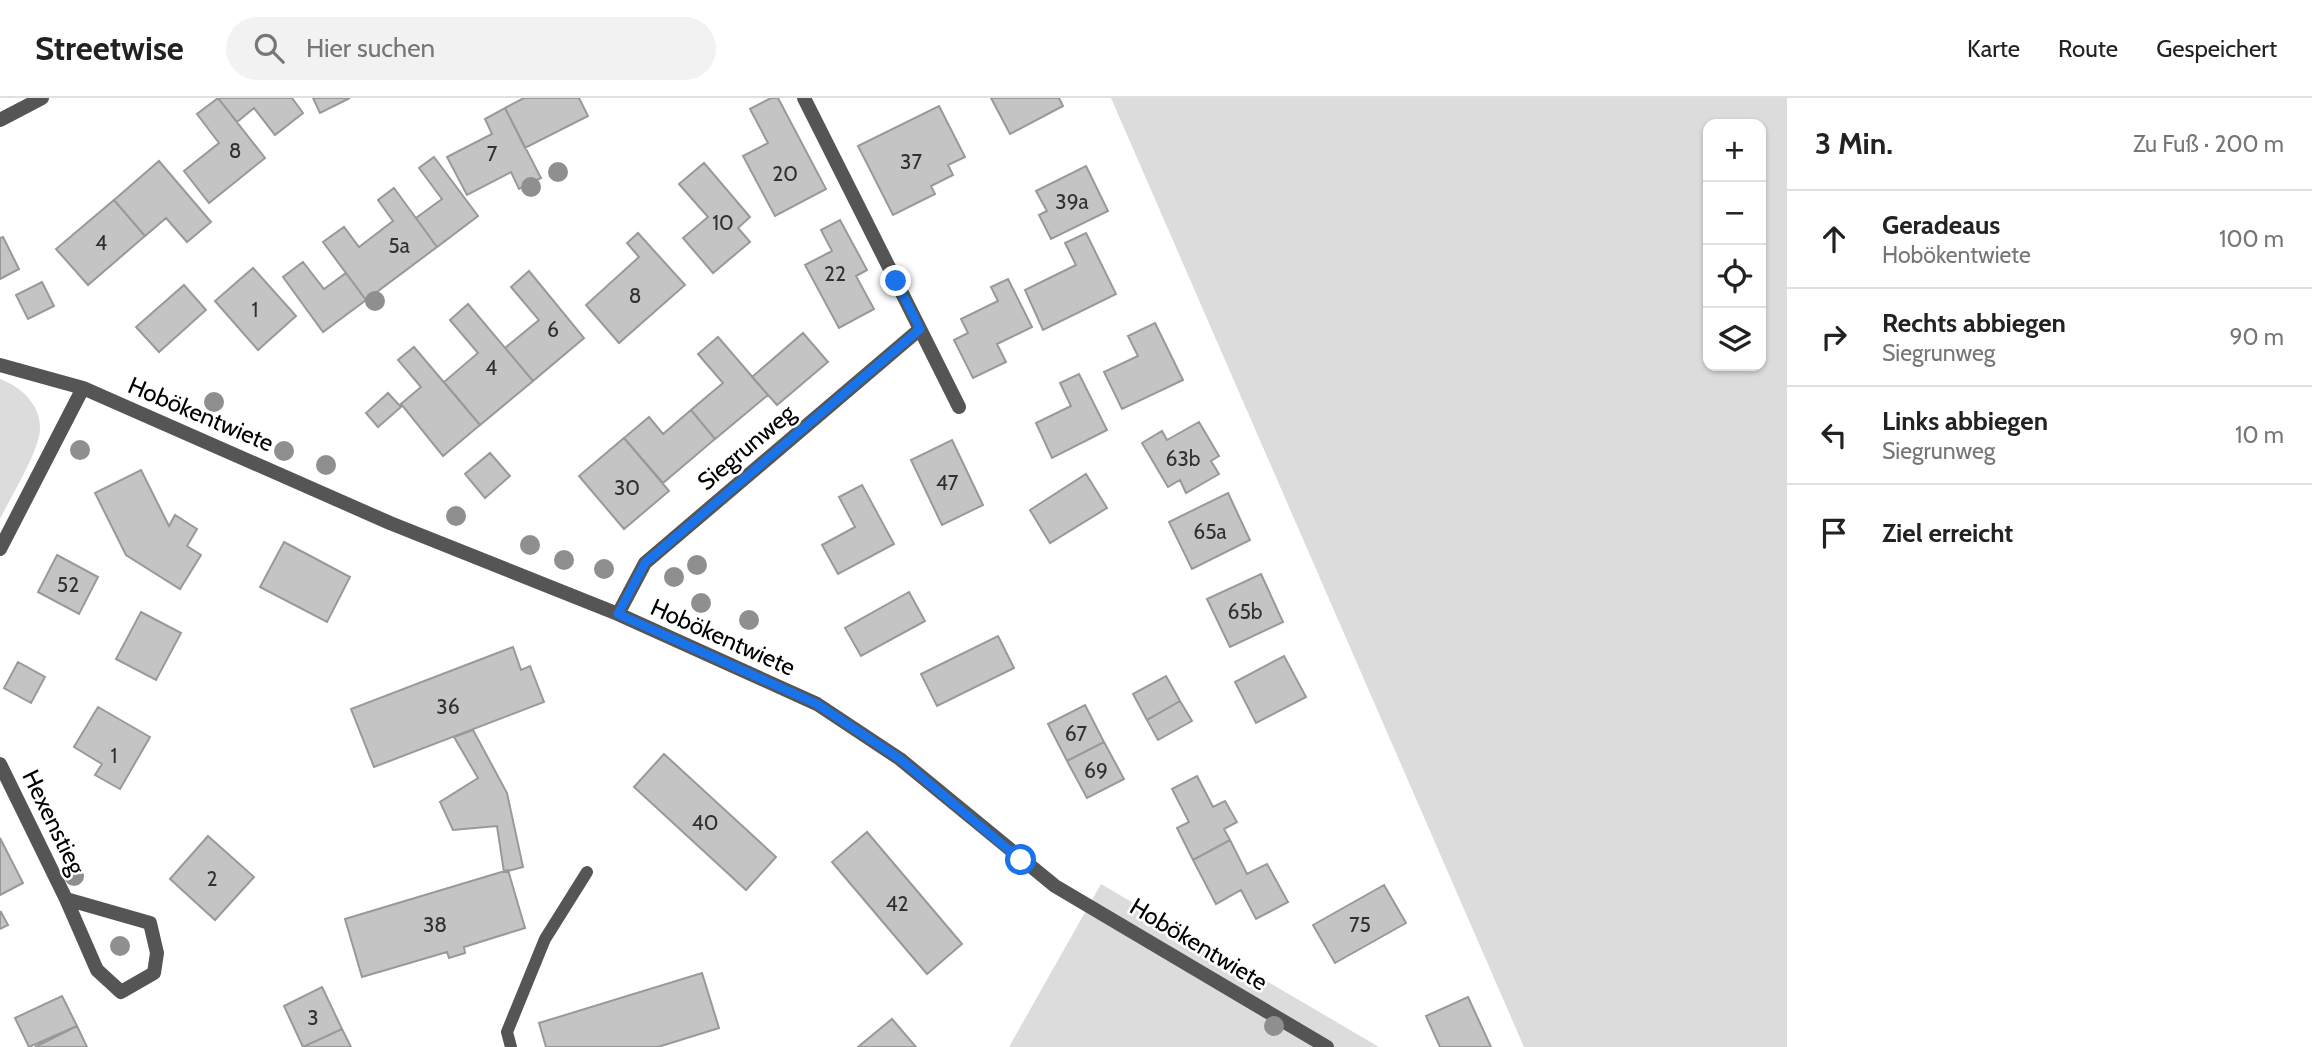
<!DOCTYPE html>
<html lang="de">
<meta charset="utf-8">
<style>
:root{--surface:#fff;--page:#f2f2f2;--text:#222;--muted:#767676;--line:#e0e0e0}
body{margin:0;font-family:Cabin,sans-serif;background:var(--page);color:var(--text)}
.controls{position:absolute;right:21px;top:21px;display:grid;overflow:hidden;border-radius:14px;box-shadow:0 2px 5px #0004}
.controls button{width:63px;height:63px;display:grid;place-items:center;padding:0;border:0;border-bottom:2px solid var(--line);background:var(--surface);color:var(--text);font:35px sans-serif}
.stop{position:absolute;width:21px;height:21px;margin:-16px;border:5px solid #1a73e8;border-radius:50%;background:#fff}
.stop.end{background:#1a73e8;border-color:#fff;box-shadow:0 2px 7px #0008}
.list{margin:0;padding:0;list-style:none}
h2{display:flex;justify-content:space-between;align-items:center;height:91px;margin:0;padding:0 28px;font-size:30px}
h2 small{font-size:23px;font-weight:400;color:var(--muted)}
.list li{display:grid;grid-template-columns:46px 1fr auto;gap:21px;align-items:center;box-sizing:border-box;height:98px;padding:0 28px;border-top:2px solid var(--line)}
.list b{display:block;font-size:26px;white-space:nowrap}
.list p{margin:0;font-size:23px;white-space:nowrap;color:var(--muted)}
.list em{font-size:23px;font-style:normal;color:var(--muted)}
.icon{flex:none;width:38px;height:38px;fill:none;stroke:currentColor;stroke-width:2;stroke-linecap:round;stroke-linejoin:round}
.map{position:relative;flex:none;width:1787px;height:949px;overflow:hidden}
header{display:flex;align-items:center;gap:42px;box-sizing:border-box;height:98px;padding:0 35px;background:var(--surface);border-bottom:2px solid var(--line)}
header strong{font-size:33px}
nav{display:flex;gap:38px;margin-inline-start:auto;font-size:24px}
.search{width:490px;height:63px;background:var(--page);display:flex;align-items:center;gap:18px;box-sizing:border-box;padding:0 24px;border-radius:38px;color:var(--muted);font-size:26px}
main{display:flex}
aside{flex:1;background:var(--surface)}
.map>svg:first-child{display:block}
</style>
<header>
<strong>Streetwise</strong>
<div class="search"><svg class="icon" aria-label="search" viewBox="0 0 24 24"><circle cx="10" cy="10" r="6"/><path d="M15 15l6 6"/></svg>Hier suchen</div>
<nav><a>Karte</a><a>Route</a><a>Gespeichert</a></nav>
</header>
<main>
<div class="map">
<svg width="1787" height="949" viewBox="0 0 1787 949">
<rect width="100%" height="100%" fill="#fff"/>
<path fill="#dcdcdc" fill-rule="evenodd" d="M1111 0H1787V949H1524ZM1708 26H1761V268H1708Z
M0 281C20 288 40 306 40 329 41 351 10 400 0 421Z
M1101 786 1379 949H1009Z"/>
<path fill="#c4c4c4" stroke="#999" stroke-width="2" d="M218 0 265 60 209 105 184 73 219 45 197 16Z
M218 0H292L303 15 275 37 254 10 237 24Z
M313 0H350L320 15Z
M524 0H579L588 18 525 50 505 10Z
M771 0H778L826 91 775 118 743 58 768 45 750 11Z
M991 0H1059L1063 8 1010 36Z
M939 8 965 59 948 67 953 77 931 88 935 96 893 117 858 48Z
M505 10 541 80 519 91 511 74 467 97 447 59 492 36 485 21Z
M434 59 478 118 437 149 416 120 442 101 419 70Z
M159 63 211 124 187 144 166 120 145 138 114 102Z
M704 65 750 119 738 130 750 144 713 175 683 140 708 119 679 86Z
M1086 68 1108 113 1051 141 1039 117 1047 113 1036 93Z
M394 90 437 149 366 202 323 144 344 129 359 149 393 123 378 102Z
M114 102 145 138 88 187 56 151Z
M840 122 867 172 856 178 874 211 839 230 805 167 832 153 821 132Z
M638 135 685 187 619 245 586 207 639 159 627 145Z
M1086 135 1116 196 1043 232 1025 192 1076 167 1065 145Z
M3 139 19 171 0 181V140Z
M303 164 324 191 346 175 366 202 323 234 283 179Z
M253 170 296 218 258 252 215 203Z
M529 173 584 240 533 283 505 250 539 222 511 189Z
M1008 181 1032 229 997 246 1006 264 973 280 954 242 968 235 961 221 998 203 991 189Z
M42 184 54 208 28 221 16 197Z
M184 187 206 212 159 254 136 229Z
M468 206 533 283 480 327 444 284 478 255 450 222Z
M1155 225 1183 282 1122 311 1104 274 1138 258 1128 238Z
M803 235 828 264 777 307 752 279Z
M718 239 768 297 715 341 691 312 723 285 698 256Z
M414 249 480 327 443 358 401 306 421 289 398 262Z
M1079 276 1107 332 1052 360 1036 325 1071 308 1060 285Z
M388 295 401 309 378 329 366 315Z
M691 312 715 341 663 385 624 340 649 319 663 336Z
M1199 324 1219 358 1211 363 1219 376 1186 395 1180 382 1168 389 1142 345 1162 333 1167 342Z
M624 340 669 393 624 431 579 378Z
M952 342 983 407 942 427 911 362Z
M490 355 510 378 485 400 465 376Z
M141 372 169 428 175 417 197 431 187 448 201 457 180 491 126 457 95 395Z
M1086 376 1107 410 1050 445 1030 412Z
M862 387 894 446 838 476 822 447 855 429 839 399Z
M1228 395 1250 442 1192 471 1169 424Z
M284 444 350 479 327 524 260 489Z
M57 457 98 479 79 516 38 494Z
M1261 476 1283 524 1230 549 1207 501Z
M909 494 925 523 861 558 845 530Z
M141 514 181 535 156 582 116 561Z
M998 538 1014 570 937 608 921 576Z
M513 549 521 572 530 568 544 604 374 669 351 611Z
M1284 558 1306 599 1256 625 1235 584Z
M18 564 45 579 31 605 4 590Z
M1166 578 1180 603 1147 622 1133 596Z
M1180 603 1192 623 1158 642 1147 622Z
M1085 607 1104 644 1067 663 1048 626Z
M98 609 150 639 120 691 95 677 102 666 74 649Z
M473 632 507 695 523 769 504 774 497 728 453 732 440 704 478 680 454 639Z
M1104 644 1124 681 1087 700 1067 663Z
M664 656 776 759 746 792 634 689Z
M1197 678 1213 709 1225 703 1237 724 1224 731 1230 742 1193 762 1177 730 1189 724 1172 691Z
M867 734 962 846 927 876 832 764Z
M208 738 254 779 215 822 170 781Z
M0 740 23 785 0 797Z
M1230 742 1247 776 1267 766 1288 804 1256 821 1241 792 1216 806 1193 762Z
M508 772 525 830 464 849 465 855 449 860 447 854 362 879 345 821Z
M1384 787 1406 825 1335 865 1313 827Z
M1 814 8 827 0 831V815Z
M702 875 719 930 658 949H546L539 925Z
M322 889 342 931 303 949 284 908Z
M62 898 77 928 29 949 15 920Z
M1468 899 1491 949H1440L1426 918Z
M892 921 916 949H858Z
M77 928 87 949H35Z
M342 931 351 949H303Z"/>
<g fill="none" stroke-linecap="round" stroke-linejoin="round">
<path stroke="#555" stroke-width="12" d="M511 949 507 934 545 841 587 774"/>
<path stroke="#555" stroke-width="14" d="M0 22 42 0
M920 231 959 309
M0 267 83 290 390 425 618 516 817 606 900 661 1055 788 1327 949
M0 451 83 290
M618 516 645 465 920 231 804 0
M0 666 66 801 97 872 121 894 154 875 157 855 150 825 66 801"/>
</g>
<g fill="#8f8f8f">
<circle cx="558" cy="74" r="10"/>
<circle cx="531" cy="89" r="10"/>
<circle cx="375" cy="203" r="10"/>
<circle cx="214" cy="304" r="10"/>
<circle cx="80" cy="352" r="10"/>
<circle cx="284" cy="353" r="10"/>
<circle cx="326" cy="367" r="10"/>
<circle cx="456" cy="418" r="10"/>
<circle cx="530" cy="447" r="10"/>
<circle cx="564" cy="462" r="10"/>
<circle cx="697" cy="467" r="10"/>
<circle cx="604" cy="471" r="10"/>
<circle cx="674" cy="479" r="10"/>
<circle cx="701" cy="505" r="10"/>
<circle cx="749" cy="522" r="10"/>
<circle cx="74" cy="778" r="10"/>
<circle cx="120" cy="848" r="10"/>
<circle cx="1274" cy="928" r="10"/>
</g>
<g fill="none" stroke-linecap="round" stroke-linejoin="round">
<path stroke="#1a73e8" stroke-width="9" d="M896 183 920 231 645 465 618 516 817 606 900 661 1021 762"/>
</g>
<g text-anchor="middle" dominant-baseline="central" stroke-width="5" stroke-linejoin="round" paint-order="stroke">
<g font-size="21" fill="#313131">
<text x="235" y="52">8</text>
<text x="492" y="55">7</text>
<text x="911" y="63">37</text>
<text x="785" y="75">20</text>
<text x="1072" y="103">39a</text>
<text x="723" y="124">10</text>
<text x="101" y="144">4</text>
<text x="399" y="147">5a</text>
<text x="835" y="175">22</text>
<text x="635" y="197">8</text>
<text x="255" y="211">1</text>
<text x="553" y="231">6</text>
<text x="491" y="269">4</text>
<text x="1183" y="360">63b</text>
<text x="947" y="384">47</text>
<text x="627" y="389">30</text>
<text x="1210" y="433">65a</text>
<text x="68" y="486">52</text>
<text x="1245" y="513">65b</text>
<text x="448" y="608">36</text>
<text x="1076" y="635">67</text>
<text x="114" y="657">1</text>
<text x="1096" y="672">69</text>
<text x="705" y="724">40</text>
<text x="212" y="780">2</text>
<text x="897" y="805">42</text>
<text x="435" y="826">38</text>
<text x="1360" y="826">75</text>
<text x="313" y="919">3</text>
</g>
<g font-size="24" fill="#000" stroke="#fff">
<text transform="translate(201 316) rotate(23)">Hobökentwiete</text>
<text transform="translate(746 349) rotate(-40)">Siegrunweg</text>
<text transform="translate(723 539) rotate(24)">Hobökentwiete</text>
<text transform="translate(54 724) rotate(64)">Hexenstieg</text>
<text transform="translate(1199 846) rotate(31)">Hobökentwiete</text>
</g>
</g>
</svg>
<div class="controls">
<button>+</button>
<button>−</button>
<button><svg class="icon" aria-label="locate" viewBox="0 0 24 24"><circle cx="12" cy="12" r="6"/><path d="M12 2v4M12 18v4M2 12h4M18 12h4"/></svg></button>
<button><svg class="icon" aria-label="layers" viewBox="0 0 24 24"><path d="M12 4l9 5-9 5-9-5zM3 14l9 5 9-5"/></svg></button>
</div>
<div class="stop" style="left:1021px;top:762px"></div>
<div class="stop end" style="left:896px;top:183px"></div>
</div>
<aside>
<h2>3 Min.<small>Zu Fuß · 200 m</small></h2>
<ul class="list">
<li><svg class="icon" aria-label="ahead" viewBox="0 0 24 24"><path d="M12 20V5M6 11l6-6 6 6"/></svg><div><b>Geradeaus</b><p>Hobökentwiete</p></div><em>100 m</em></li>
<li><svg class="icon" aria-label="right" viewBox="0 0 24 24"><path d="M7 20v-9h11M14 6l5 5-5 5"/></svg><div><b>Rechts abbiegen</b><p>Siegrunweg</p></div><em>90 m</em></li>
<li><svg class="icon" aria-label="left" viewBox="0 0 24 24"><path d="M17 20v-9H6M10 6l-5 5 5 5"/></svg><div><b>Links abbiegen</b><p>Siegrunweg</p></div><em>10 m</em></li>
<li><svg class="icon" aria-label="arrive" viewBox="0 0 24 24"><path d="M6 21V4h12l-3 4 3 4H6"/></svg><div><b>Ziel erreicht</b></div></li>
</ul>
</aside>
</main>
